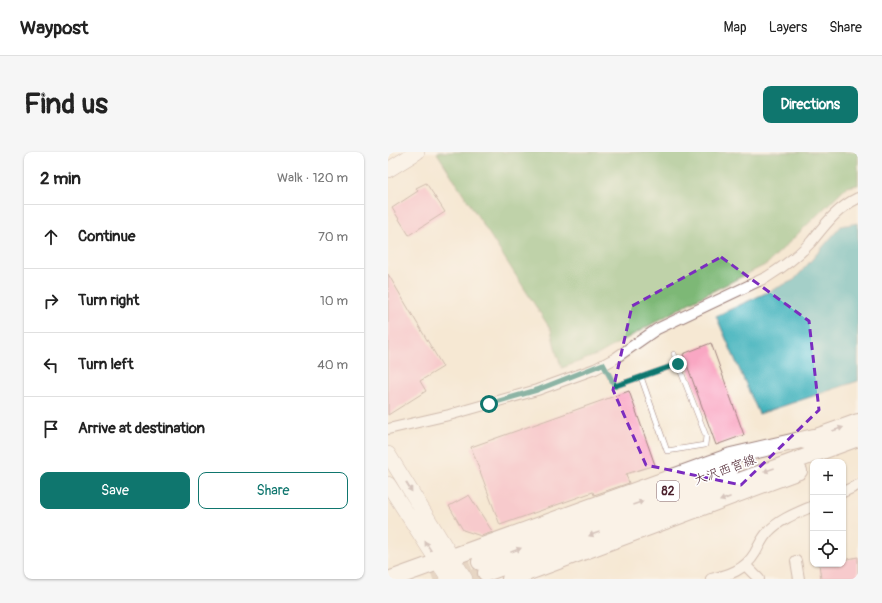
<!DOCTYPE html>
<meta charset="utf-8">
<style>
:root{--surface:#fff;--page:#f6f6f6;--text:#222;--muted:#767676;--line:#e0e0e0;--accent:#0f766e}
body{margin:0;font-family:Pangolin,"Klee One",sans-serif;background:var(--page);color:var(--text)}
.controls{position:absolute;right:12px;bottom:12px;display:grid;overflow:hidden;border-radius:8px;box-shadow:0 1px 3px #0004}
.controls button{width:36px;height:36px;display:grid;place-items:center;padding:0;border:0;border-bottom:1px solid var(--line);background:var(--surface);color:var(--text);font:20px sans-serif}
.stop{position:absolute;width:12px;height:12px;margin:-9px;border:3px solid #0f766e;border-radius:50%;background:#fff}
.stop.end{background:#0f766e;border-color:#fff;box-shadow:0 1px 4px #0008}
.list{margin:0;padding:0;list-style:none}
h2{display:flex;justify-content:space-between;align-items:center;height:52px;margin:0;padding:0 16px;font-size:17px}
h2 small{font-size:13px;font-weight:400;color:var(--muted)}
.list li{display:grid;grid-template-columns:26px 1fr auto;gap:12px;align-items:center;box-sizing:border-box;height:64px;padding:0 16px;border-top:1px solid var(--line)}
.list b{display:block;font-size:15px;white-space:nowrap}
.list em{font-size:13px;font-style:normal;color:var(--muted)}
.actions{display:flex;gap:8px;padding:12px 16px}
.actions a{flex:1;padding:9px 0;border:1px solid var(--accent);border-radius:8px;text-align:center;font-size:14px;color:var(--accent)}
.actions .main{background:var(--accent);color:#fff}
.icon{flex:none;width:22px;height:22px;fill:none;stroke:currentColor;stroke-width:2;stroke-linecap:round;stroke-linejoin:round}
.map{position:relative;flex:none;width:470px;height:427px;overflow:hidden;border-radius:8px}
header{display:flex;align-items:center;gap:24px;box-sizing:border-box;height:56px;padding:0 20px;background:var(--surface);border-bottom:1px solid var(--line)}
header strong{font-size:19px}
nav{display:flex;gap:22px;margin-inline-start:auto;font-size:14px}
.intro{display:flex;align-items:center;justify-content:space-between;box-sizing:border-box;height:96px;padding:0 24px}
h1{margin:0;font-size:28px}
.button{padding:10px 18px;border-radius:8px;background:var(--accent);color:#fff;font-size:14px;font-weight:700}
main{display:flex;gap:24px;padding:0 24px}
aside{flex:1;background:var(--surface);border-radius:8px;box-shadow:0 1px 3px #0004}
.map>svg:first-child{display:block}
</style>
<header>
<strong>Waypost</strong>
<nav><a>Map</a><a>Layers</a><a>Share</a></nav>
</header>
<div class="intro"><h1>Find us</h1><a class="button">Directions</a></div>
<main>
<aside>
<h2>2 min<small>Walk · 120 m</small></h2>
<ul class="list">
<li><svg class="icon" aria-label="ahead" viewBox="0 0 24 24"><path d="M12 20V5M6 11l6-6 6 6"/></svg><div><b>Continue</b></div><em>70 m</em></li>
<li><svg class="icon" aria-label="right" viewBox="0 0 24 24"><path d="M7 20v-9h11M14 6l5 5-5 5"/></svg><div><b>Turn right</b></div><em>10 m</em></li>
<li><svg class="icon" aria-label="left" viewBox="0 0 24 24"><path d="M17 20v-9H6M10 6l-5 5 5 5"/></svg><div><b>Turn left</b></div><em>40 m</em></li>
<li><svg class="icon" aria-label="arrive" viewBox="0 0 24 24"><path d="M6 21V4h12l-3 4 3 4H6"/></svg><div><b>Arrive at destination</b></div></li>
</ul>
<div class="actions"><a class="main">Save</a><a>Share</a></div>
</aside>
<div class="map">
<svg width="470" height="427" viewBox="0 0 470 427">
<rect width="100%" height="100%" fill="#fff"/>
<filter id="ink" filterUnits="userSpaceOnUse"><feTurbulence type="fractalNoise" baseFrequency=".025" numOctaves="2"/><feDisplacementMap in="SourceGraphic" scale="8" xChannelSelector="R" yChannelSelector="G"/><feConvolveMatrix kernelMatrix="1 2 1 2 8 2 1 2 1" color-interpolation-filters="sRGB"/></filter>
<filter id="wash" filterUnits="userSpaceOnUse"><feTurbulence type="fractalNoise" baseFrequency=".012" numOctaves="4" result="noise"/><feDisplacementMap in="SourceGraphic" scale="16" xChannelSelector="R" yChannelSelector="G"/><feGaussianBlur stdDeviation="0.9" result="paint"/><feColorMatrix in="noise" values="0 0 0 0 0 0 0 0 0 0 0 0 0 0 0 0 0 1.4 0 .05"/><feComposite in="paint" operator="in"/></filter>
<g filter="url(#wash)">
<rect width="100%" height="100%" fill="#f6e8d3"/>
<path fill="#7db876" stroke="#646c50" d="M51 0H470V33L458 35 379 112 303 150 211 202 174 216 168 200 163 178 49 1Z"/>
<path fill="#42b2bb" stroke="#466873" d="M470 71V229L371 262 328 164 406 128 453 74Z"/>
<g id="blocks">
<path fill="#f9a7c3" d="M38 31 57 60 21 83 4 56 30 39 28 36Z
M0 122 55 215 32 229 38 239 0 263Z
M323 191 356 283 328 293 295 202Z
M241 239 267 313 238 322 241 331 206 343 205 340 112 373 83 295Z
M81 343 104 379 105 380 93 384 75 378 61 354Z
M470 405V427H433L431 412H455V408Z"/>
</g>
</g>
<g filter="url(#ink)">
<use href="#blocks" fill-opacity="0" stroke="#a0847f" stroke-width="1"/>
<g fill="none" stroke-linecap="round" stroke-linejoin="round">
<path stroke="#d4c0b1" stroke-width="16" stroke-dasharray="16 8" stroke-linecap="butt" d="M45 427 92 410
M82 427 98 421"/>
<defs>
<path id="lane" d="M215 212 227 234 253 225 279 299 317 293 318 284 286 202
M253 225 290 212"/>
<path id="street" d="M0 277 61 263 149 238 207 217 226 207 269 177 379 125C395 115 410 104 423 90 437 73 449 56 470 46
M455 340 470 333
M408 409 411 427
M357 413 371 427
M323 427C341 423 357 418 367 401 371 394 374 386 380 380 392 367 409 361 425 354"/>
<path id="secondary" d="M0 18 29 0
M0 302 77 427
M0 332 61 427"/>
<path id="primary" d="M417 289 470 270
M92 410 124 400 239 355 343 316
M98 421 470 286
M3 427 343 304 426 285
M122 427 411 319"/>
</defs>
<use href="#lane" stroke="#a0847f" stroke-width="6"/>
<use href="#street" stroke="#a0847f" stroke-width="12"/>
<use href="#secondary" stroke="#a0847f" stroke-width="16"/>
<use href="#primary" stroke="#a0847f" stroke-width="18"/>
<use href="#lane" stroke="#fff" stroke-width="5"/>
<use href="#street" stroke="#fff" stroke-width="10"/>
<use href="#secondary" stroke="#fff" stroke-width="15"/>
<use href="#primary" stroke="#fff" stroke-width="16"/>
</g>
<defs><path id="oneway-solid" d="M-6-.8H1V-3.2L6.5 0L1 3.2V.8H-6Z"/></defs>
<g fill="#ae9aa0">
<use href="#oneway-solid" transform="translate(450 277) rotate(-19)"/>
<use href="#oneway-solid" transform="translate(381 318) rotate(160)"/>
<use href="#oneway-solid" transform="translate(21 335) rotate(58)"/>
<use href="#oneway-solid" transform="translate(337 347) rotate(159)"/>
<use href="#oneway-solid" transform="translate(250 351) rotate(-20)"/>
<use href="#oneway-solid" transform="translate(206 382) rotate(160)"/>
<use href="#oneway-solid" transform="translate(40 394) rotate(-123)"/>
<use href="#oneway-solid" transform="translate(128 398) rotate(-21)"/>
</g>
</g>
<g fill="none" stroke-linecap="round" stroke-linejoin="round" filter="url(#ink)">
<path stroke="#0f766e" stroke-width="5" d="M101 252 149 238 215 212 227 234 290 212"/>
</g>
<path d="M0 0H470V427H0ZM333 105 421 169 431 258 353 333 258 313 225 238 244 154Z" fill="#f6e8d3" fill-opacity=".55" fill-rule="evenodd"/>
<path fill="none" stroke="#7b2cbf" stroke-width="3" stroke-dasharray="8 5" stroke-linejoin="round" d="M333 105 421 169 431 258 353 333 258 313 225 238 244 154Z"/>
<g text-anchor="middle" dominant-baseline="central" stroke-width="3" stroke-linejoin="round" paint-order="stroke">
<rect fill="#fff" stroke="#80626b" stroke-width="1" x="269" y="329" width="22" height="20" rx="3"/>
<g font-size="12" font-weight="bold" fill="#4a1f2b">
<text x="280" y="339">82</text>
</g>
<g font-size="13" fill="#4a1f2b" stroke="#fff">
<text transform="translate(337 318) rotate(-20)">大沢西宮線</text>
</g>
</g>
</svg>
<div class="controls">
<button>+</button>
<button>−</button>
<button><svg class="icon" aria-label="locate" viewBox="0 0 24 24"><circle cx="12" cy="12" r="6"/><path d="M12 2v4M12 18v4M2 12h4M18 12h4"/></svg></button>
</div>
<div class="stop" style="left:101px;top:252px"></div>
<div class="stop end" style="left:290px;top:212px"></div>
</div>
</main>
